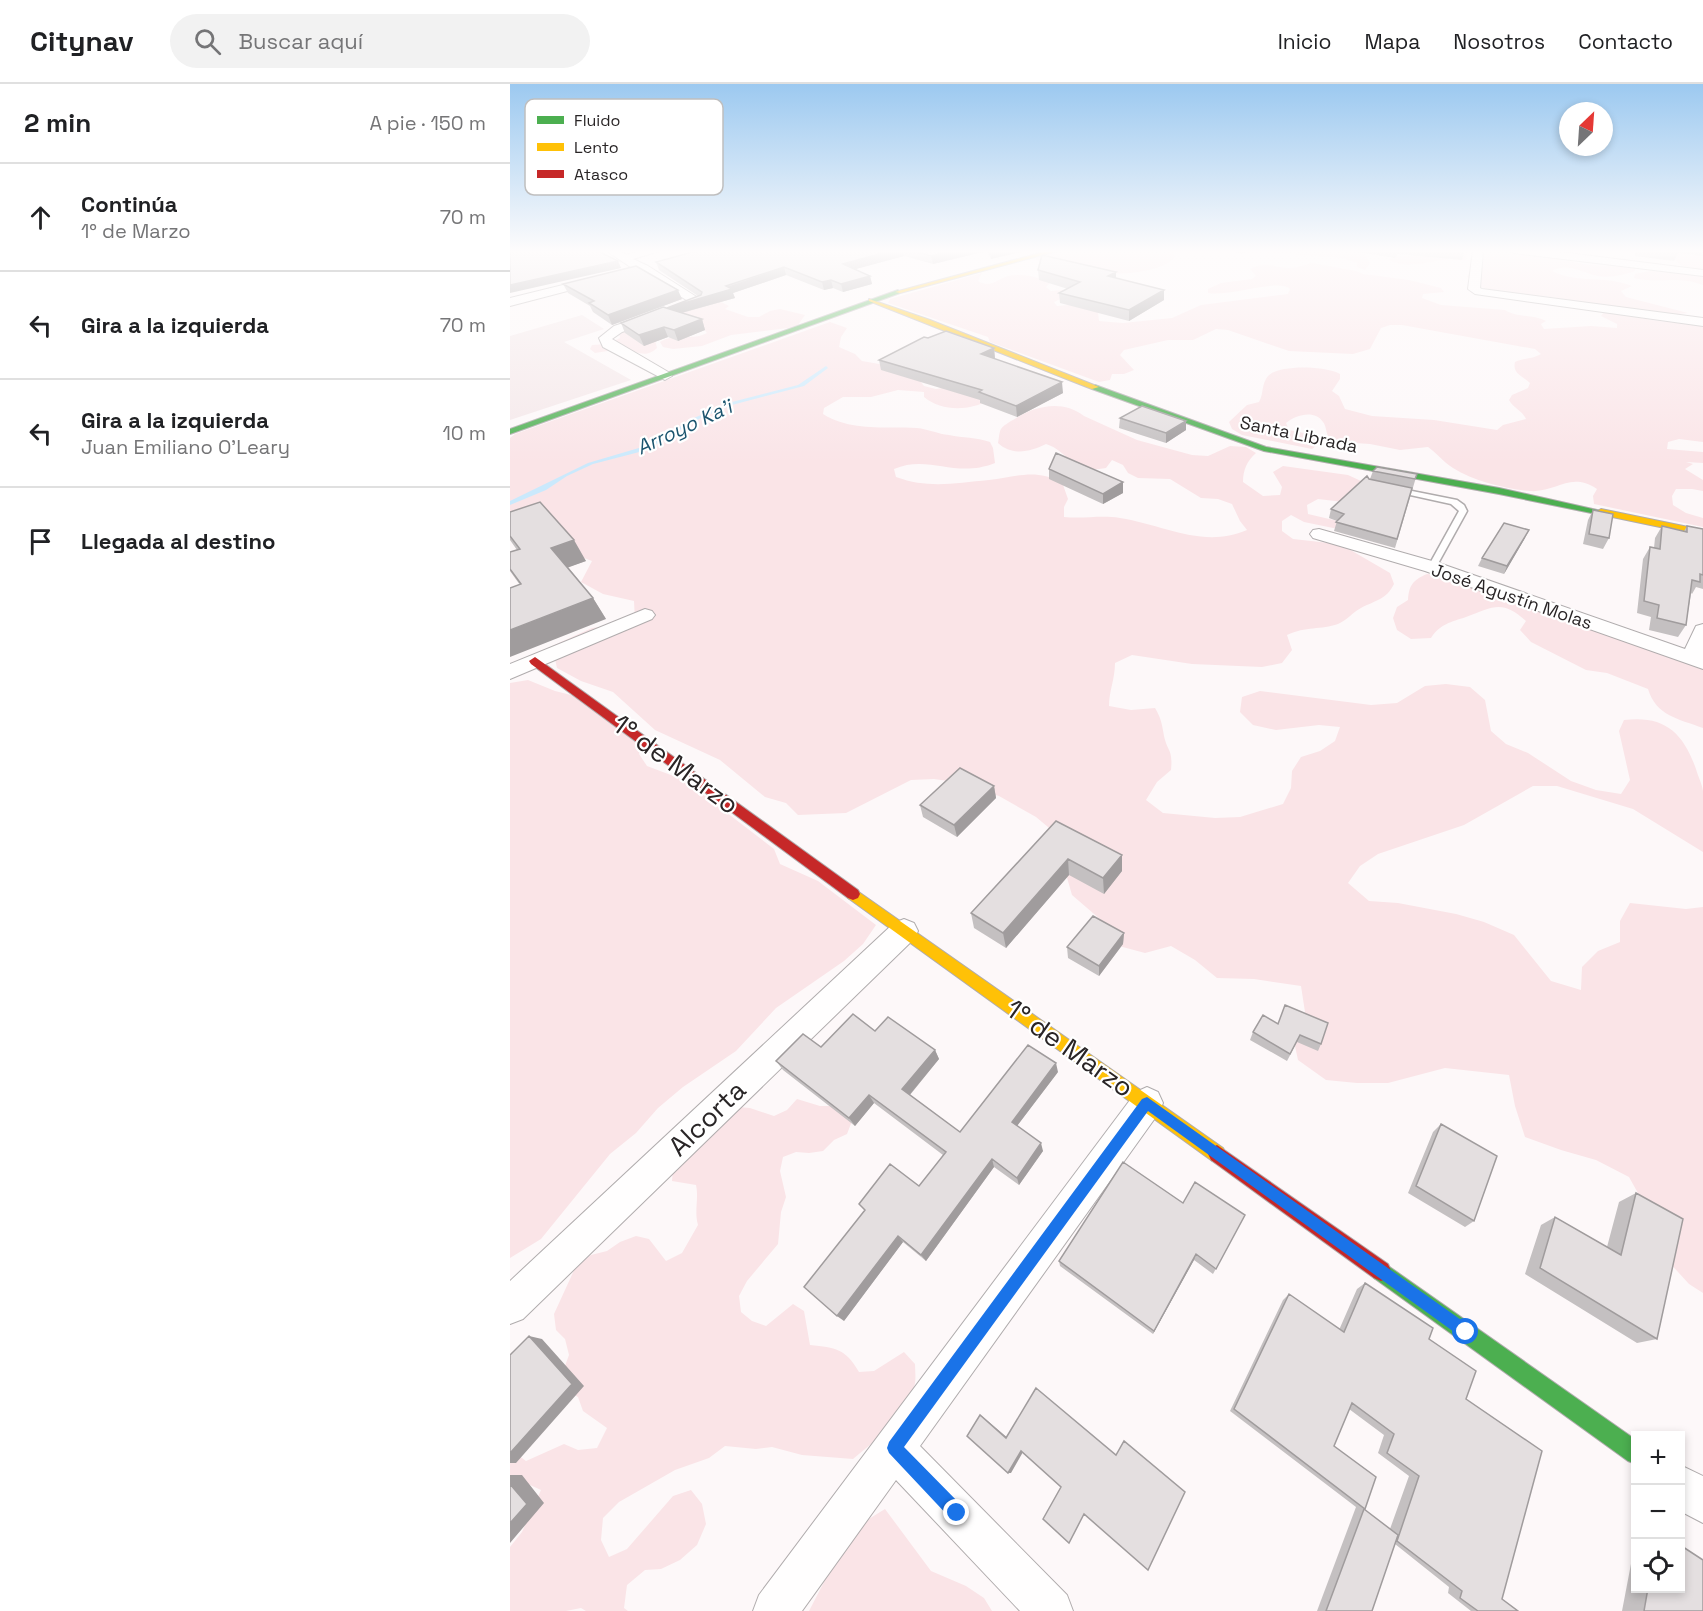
<!DOCTYPE html>
<html lang="es">
<meta charset="utf-8">
<style>
:root{--surface:#fff;--page:#f2f2f2;--text:#202124;--muted:#757577;--line:#e0e0e0}
body{margin:0;font-family:"Space Grotesk",sans-serif;background:var(--page);color:var(--text)}
.controls{position:absolute;right:18px;bottom:18px;display:grid;overflow:hidden;border-radius:0px;box-shadow:0 3px 9px #0003}
.controls button{width:54px;height:54px;display:grid;place-items:center;padding:0;border:0;border-bottom:2px solid var(--line);background:var(--surface);color:var(--text);font:30px sans-serif}
.compass{position:absolute;left:1049px;top:18px;width:54px;height:54px;border-radius:50%;background:var(--surface);box-shadow:0 3px 9px #0003;rotate:25deg}
.stop{position:absolute;width:18px;height:18px;margin:-14px;border:4px solid #1a73e8;border-radius:50%;background:#fff}
.stop.end{background:#1a73e8;border-color:#fff;box-shadow:0 2px 6px #0008}
.list{margin:0;padding:0;list-style:none}
h2{display:flex;justify-content:space-between;align-items:center;height:78px;margin:0;padding:0 24px;font-size:26px}
h2 small{font-size:20px;font-weight:400;color:var(--muted)}
.list li{display:grid;grid-template-columns:39px 1fr auto;gap:18px;align-items:center;box-sizing:border-box;height:108px;padding:0 24px;border-top:2px solid var(--line)}
.list b{display:block;font-size:22px;white-space:nowrap}
.list p{margin:0;font-size:20px;white-space:nowrap;color:var(--muted)}
.list em{font-size:20px;font-style:normal;color:var(--muted)}
.icon{flex:none;width:33px;height:33px;fill:none;stroke:currentColor;stroke-width:2;stroke-linecap:round;stroke-linejoin:round}
.map{position:relative;flex:none;width:1193px;height:1527px;overflow:hidden}
header{display:flex;align-items:center;gap:36px;box-sizing:border-box;height:84px;padding:0 30px;background:var(--surface);border-bottom:2px solid var(--line)}
header strong{font-size:28px}
nav{display:flex;gap:33px;margin-inline-start:auto;font-size:21px}
.search{width:420px;height:54px;background:var(--page);display:flex;align-items:center;gap:15px;box-sizing:border-box;padding:0 21px;border-radius:33px;color:var(--muted);font-size:22px}
main{display:flex}
aside{flex:1;background:var(--surface)}
.map>svg:first-child{display:block}
</style>
<header>
<strong>Citynav</strong>
<div class="search"><svg class="icon" aria-label="search" viewBox="0 0 24 24"><circle cx="10" cy="10" r="6"/><path d="M15 15l6 6"/></svg>Buscar aquí</div>
<nav><a>Inicio</a><a>Mapa</a><a>Nosotros</a><a>Contacto</a></nav>
</header>
<main>
<aside>
<h2>2 min<small>A pie · 150 m</small></h2>
<ul class="list">
<li><svg class="icon" aria-label="ahead" viewBox="0 0 24 24"><path d="M12 20V5M6 11l6-6 6 6"/></svg><div><b>Continúa</b><p>1° de Marzo</p></div><em>70 m</em></li>
<li><svg class="icon" aria-label="left" viewBox="0 0 24 24"><path d="M17 20v-9H6M10 6l-5 5 5 5"/></svg><div><b>Gira a la izquierda</b></div><em>70 m</em></li>
<li><svg class="icon" aria-label="left" viewBox="0 0 24 24"><path d="M17 20v-9H6M10 6l-5 5 5 5"/></svg><div><b>Gira a la izquierda</b><p>Juan Emiliano O'Leary</p></div><em>10 m</em></li>
<li><svg class="icon" aria-label="arrive" viewBox="0 0 24 24"><path d="M6 21V4h12l-3 4 3 4H6"/></svg><div><b>Llegada al destino</b></div></li>
</ul>
</aside>
<div class="map">
<svg width="1193" height="1527" viewBox="0 0 1193 1527">
<rect width="100%" height="100%" fill="#fdf8f9"/>
<path fill="#f4e7e9" d="M72 231 94 245 54 258 121 296 0 336V252Z"/>
<path fill="#fae4e7" d="M559 166H661L665 173C645 198 547 192 524 174L547 167Z
M735 166H848L856 172 860 179 855 186 847 183V179L832 174 757 168 737 169Z
M910 166H957L958 170 956 176C931 170 903 189 879 176L883 173 913 171Z
M1005 166 1072 180 1125 184V187C1113 191 1101 194 1088 192 1073 189 1057 178 1042 187 1067 200 1096 191 1122 202L1111 207 1116 213 1178 229 1157 231 1034 212 1002 211 970 203 957 193 971 167Z
M1170 168 1180 171H1193V201C1168 191 1147 200 1124 194L1125 190 1140 187 1181 188C1170 184 1167 175 1158 170Z
M802 179 846 187 853 190 899 196 931 204 934 208 913 210 912 214 931 221 995 226C1007 234 1023 230 1036 237L1031 240 1034 245 1081 242 1107 244V240L1091 232 1094 228C1126 232 1162 243 1193 237V358L1169 355 1158 358 1157 365 1193 368V379L1176 378 1183 380 1175 385 1193 396V407L1182 405H1166L1162 412 1163 421 1176 429 1193 434V443L1084 420 1083 412 1087 405C1059 387 1047 409 1020 407 995 405 964 397 943 384 933 378 927 369 918 363L890 366 860 360 829 358 818 352C816 348 816 341 813 338 805 325 785 331 776 339L779 346 809 352 810 359 802 365 732 351 722 345 719 338 737 321 749 318C754 309 751 301 758 292 769 280 817 282 830 290V295L822 307 829 312 835 325 862 332 924 336 987 346 993 341 1016 335C1012 326 1004 325 999 316L1002 311 1018 304 1020 299C1013 292 1002 290 1005 278 1014 274 1023 275 1031 270L1025 265 892 241H880L871 244 860 265 843 270 779 267 718 246 706 245 683 256H658L614 266 610 271 624 286 614 290H602L600 296 589 298 480 258 478 253 378 219 380 215 472 189 468 197C481 205 487 195 498 192 511 189 530 193 540 199L536 203 541 207 575 204 544 218 547 222 570 220 588 228 589 237 613 239 662 234 691 221 778 210 780 205C769 194 720 213 698 209V205L711 199 742 195 746 192 740 185C753 177 764 183 778 184 787 184 794 181 802 179Z
M207 216 219 222 215 225 238 233H249L260 227 270 225 295 231 288 241 278 244 221 251 192 262 163 265 153 263 150 258C168 247 179 258 197 249L191 242 193 238 165 228Z
M320 238 337 244 331 253 329 263 345 270 352 277 375 281 410 297 414 302 426 305 439 303 479 316C460 327 432 328 414 313V308L388 306 361 313H333L314 324 313 330C342 348 375 342 407 344 418 345 428 350 439 351 453 354 466 353 480 358L483 364 485 379C445 395 419 370 384 385L386 393C419 405 445 399 479 396 507 393 524 384 552 398L558 415 554 423V433C573 435 591 431 610 434 655 441 693 465 737 446L730 437 722 420 708 415 691 414 660 395 628 394 618 389 613 381 602 376 596 384C559 391 561 368 536 360 520 368 502 372 488 359 489 355 489 348 491 345 493 342 499 338 503 336 524 322 552 315 574 332L627 356 682 371 698 372 720 362 736 363 746 369C737 377 733 386 733 398L753 412 770 411 772 403 763 388 773 382 838 391 851 397 860 405 842 419 808 415 797 421 798 430 832 438 828 445 794 438 781 431 772 437V447L783 455 819 459 837 464 880 489 884 500C876 516 866 516 851 524 843 528 836 537 828 540 811 546 796 542 777 551L782 566 772 579 752 583 682 580 622 571 605 579C605 595 599 607 599 622L621 626 645 624C651 634 652 640 654 652 658 669 663 665 661 686L647 698 636 716 653 729 705 734 730 733 773 720 781 704 782 687 791 673 810 667 825 657 830 643 809 641 766 646 743 641 730 628 732 613 750 607 861 621 887 619 915 602 936 600 960 603 975 616 981 647 996 660 1018 669 1061 697 1086 706 1111 710 1120 696 1109 647 1114 636C1154 631 1173 648 1186 685 1188 692 1192 700 1193 707 1193 727 1193 748 1193 768L1123 725 1047 702H1023L954 741 868 770 850 782 838 799 859 817 888 819 946 830 974 838 1004 851 1041 897 1071 906 1072 883 1088 867 1110 858V837L1120 819 1176 825 1193 823V1209L1179 1200 1147 1165 1138 1127 1119 1093 1086 1076 1051 1066 1015 1053 1005 1022 999 991 935 984 878 999H847L816 996 788 976 782 948 795 928 791 902 744 895 707 894 685 876 661 862 635 869 609 862 598 842 562 811 544 748 526 733 489 712 445 698 424 695 401 696 336 729 288 731 276 719 255 713 210 676 145 646 103 608 71 597 47 584 42 562 82 544 125 538 124 517 93 510 71 498 82 477 58 468 0 431V354L5 350Z
M108 245 145 256 147 264C135 275 128 267 115 266 106 265 94 268 85 269L80 265 82 261 98 260 110 254Z
M917 490 936 492 1193 581V644C1169 635 1146 632 1138 605L1097 589 1076 586 1021 558 1010 546 1016 537C992 515 983 523 956 533 941 538 930 540 921 554L901 555 887 546 883 534 887 523 898 516C899 501 903 496 917 490Z
M18 596 45 607 61 611 134 656 129 670 137 682 174 696 264 765 270 780 308 797 366 841 353 860 334 877 266 924 226 967 173 1003 148 1024 126 1049 100 1070 31 1155 0 1174V599Z
M287 1015 310 1022H323L342 1037 337 1050 324 1056 313 1067 299 1069 286 1068 273 1073 270 1087 276 1113 271 1128 268 1160 237 1197 229 1212 231 1228 242 1237 256 1242 283 1220 294 1227 300 1261C326 1264 335 1264 349 1288L364 1287 394 1268 405 1280C405 1286 406 1293 405 1299 399 1330 365 1357 343 1375L292 1371 262 1363 246 1365 215 1362 199 1374 165 1386 109 1418 93 1434 91 1456 99 1473 117 1465 163 1412 181 1406 192 1420 196 1440 187 1461 170 1476 151 1485 135 1486 117 1501 114 1524 118 1527H76L71 1524 56 1527H0V1463L12 1448 31 1406 18 1400 0 1411V1370L4 1368 16 1377 54 1360 68 1366 87 1364 97 1344 73 1327 68 1313 56 1306 52 1290 59 1271 55 1255 46 1246 44 1230 66 1182 81 1171 97 1167 110 1158 126 1152 139 1155 156 1177 172 1169 188 1141C184 1127 189 1115 186 1101L162 1097 163 1084 228 1023 240 1024 264 1032 277 1026Z
M375 1425 421 1487 456 1502 474 1514 482 1527H299L341 1446Z"/>
<path fill="#cae9fc" d="M316 282 318 284 294 302 218 322 189 335 137 366 83 380 57 392 36 406 0 421V417L78 379 139 361 184 334 218 319 288 301Z"/>
<g fill="none" stroke-linecap="round" stroke-linejoin="round">
<defs>
<path id="lane" d="M882 403 947 416 954 421 957 427 925 485 918 483 949 427 941 420 882 407Z"/>
<path id="street" d="M95 166H108L116 171 133 166H153L123 175 138 182 193 217 191 220H183L130 188 0 222V214L122 184Z
M963 166H973L970 204 972 205 1193 234V242L965 210 958 205Z
M999 166H1034L1193 186V192L1004 169Z
M144 229 150 233 148 236 112 248 102 255 160 289 162 292 155 296 93 263 89 254 104 242Z
M809 445 929 479 1175 565 1186 542 1193 540V585L915 487 803 454 800 450 803 446Z
M135 525 142 527 145 531 142 535 0 595V580Z
M394 835 404 839 408 847 404 855 13 1235 0 1240V1197L384 839Z
M637 1003 648 1008 653 1019 648 1030 410 1362 557 1511 563 1527H510L386 1396 292 1527H243L249 1511 626 1008Z
M1170 1381 1193 1392V1439L1170 1427Z"/>
<path id="fast" d="M388 206 390 209 0 350V345Z
M585 301 756 363 989 404 1096 428 1091 431 989 410 754 367 582 305 581 303Z
M871 1177 1126 1356V1380L1118 1377 864 1194 861 1187 864 1180Z"/>
<path id="slow" d="M541 166H551L390 209 385 208Z
M359 215 420 236 589 303 582 305 554 294 359 217Z
M1091 425 1193 446V452L1088 430 1086 428Z
M343 804 713 1064 716 1070 713 1076 707 1079 701 1076 338 814 336 810 338 806Z"/>
<path id="jam" d="M25 573 348 806 350 810 348 814 343 816 338 814 21 580 19 577Z
M707 1061 878 1180 881 1187 878 1194 871 1197 864 1194 701 1076 698 1070 701 1064Z"/>
</defs>
<use href="#lane" stroke="#b0acad" stroke-width="3"/>
<use href="#street" stroke="#b0acad" stroke-width="2"/>
<use href="#fast" stroke="#b0acad" stroke-width="2"/>
<use href="#slow" stroke="#b0acad" stroke-width="2"/>
<use href="#jam" stroke="#b0acad" stroke-width="2"/>
<use href="#lane" fill="#fffefe" fill-rule="evenodd"/>
<use href="#street" fill="#fffefe" fill-rule="evenodd"/>
<use href="#fast" fill="#4caf50" fill-rule="evenodd"/>
<use href="#slow" fill="#ffc107" fill-rule="evenodd"/>
<use href="#jam" fill="#c62828" fill-rule="evenodd"/>
</g>
<path fill="#c4c0c1" fill-rule="evenodd" d="M176 166H519L481 175 477 167 423 180 394 172 345 185 360 192 362 200 333 208 323 204 314 206 276 191 223 209 225 214 172 229 192 235 195 246 168 257 158 253 134 262 115 249 111 239 157 224 188 212 149 186 146 178 181 169Z
M713 166H737L733 170Z
M835 166H955L952 176 888 170 885 174Z
M1047 166H1069L1068 168Z
M1125 166H1193V172L1168 169 1164 177 1125 172Z
M528 186 606 188V194L654 216 619 237 550 219 549 209 558 205 529 196Z
M53 200 172 215 102 241 83 228 80 222 58 209Z
M484 264 485 275 553 309 507 333 470 319V316L371 286 369 276Z
M610 334 676 346 656 359 609 344Z
M539 385 613 398V409L593 420 539 395Z
M863 387 907 390 885 464 824 447 827 437 819 434 821 425 859 395H860Z
M1083 426 1099 454 1093 465 1073 460 1078 436Z
M0 428 76 477 58 483 83 514 96 535 10 501 0 487V468L7 466 0 456Z
M1152 442 1174 447 1177 442 1193 445V505L1186 503 1182 510 1181 509 1176 541 1168 553 1139 546 1141 533 1127 529 1133 475 1140 463 1144 464 1145 454Z
M1015 454 994 490 968 482 972 474Z
M484 702 486 714 447 753 413 733 410 721Z
M546 737 612 771V787L594 810 559 791 496 864 464 844 461 829Z
M614 849 613 860 589 892 558 874 557 863Z
M768 939 811 960 808 967 787 958 777 977 740 956 743 948Z
M365 947 425 966 429 975 400 1011 450 1048 548 988 507 1042 533 1067 509 1101 484 1083 416 1177 393 1158 334 1237 355 1127 349 1120 409 1102 433 1071 364 1019 345 1042 273 986 266 977Z
M931 1040 964 1137 955 1143 898 1109 923 1048Z
M1126 1109 1147 1255 1127 1259 1015 1190 1031 1141 1045 1133 1097 1163 1109 1118Z
M673 1119 735 1131 703 1190 684 1176 643 1250 550 1182 549 1177Z
M855 1199 919 1255 956 1315 992 1515 1008 1527H961L938 1509 939 1503 885 1460 862 1527H807L846 1423 720 1327 773 1216 779 1210 829 1246 847 1205ZM839 1325 874 1351 868 1369 899 1392 880 1445 854 1425 824 1362Z
M1125 1459V1504H1170L1193 1527H1112Z"/>
<path fill="#a09c9d" d="M383 166H394V172L335 188 333 180Z
M445 166 477 167 423 180 421 172Z
M482 166H519L481 175 480 167Z
M108 177 111 184 0 209V201Z
M274 183 276 191 223 209 225 214 160 232 157 224Z
M606 188V198L598 192Z
M360 192 362 200 333 208 331 200Z
M321 196 323 204 314 206 312 198Z
M168 206 172 215 102 241 98 231Z
M654 206V216L619 237V226Z
M192 235 195 246 168 257 164 246Z
M154 243 158 253 134 262 129 251Z
M484 264 485 275 471 270Z
M552 298 553 309 507 333 506 322Z
M676 337V346L656 359V349Z
M613 398V409L593 420V410Z
M1019 446 1015 454 994 490 997 482Z
M64 456 76 477 54 485 41 464Z
M83 514 96 535 0 573V546Z
M484 702 486 714 447 753 444 741Z
M612 771V787L594 810 593 794Z
M558 775 559 791 496 864 493 849Z
M614 849 613 860 589 892V882Z
M425 966 429 975 397 1014 392 1005Z
M546 979 548 988 504 1046 502 1038Z
M359 1011 364 1019 345 1042 339 1034Z
M531 1059 533 1067 509 1101 507 1094Z
M482 1075 484 1083 416 1177 411 1171Z
M388 1152 393 1158 334 1237 327 1232Z
M686 1170 684 1176 643 1250 644 1247Z
M19 1252 32 1255 74 1302 6 1379H0V1369Z
M470 1331 473 1333 499 1355 496 1354Z
M511 1367 513 1368 501 1389H498Z
M0 1391H12L34 1419 0 1459Z"/>
<path fill="#e4dfe0" stroke="#a09c9d" stroke-width="1.5" d="M0 166H86L108 177 0 201Z
M190 166H383L333 180 360 192 331 200 321 196 312 198 274 183 216 202 222 205 157 224 191 211 192 208 146 178Z
M402 166H445L421 172Z
M532 171 606 188 598 192 654 206 619 226 549 209 570 198 528 186Z
M126 182 168 206 98 231 79 219 84 217 53 200Z
M153 223 192 235 164 246 154 243 129 251 111 239Z
M436 247 484 264 471 270 552 298 506 322 469 308 472 306 369 276 414 253 418 254Z
M632 322 676 337 656 349 610 334Z
M546 369 613 398 593 410 539 385Z
M867 383 907 390 905 395 863 387Z
M857 392 859 395 902 404 887 455 826 438 834 430 821 425Z
M30 418 64 456 41 464 83 514 0 546V504L11 500 0 485V468L10 465 0 452V428Z
M1083 426 1103 430 1099 454 1079 450Z
M994 439 1019 446 997 482 972 474Z
M1152 442 1177 448V442L1193 445V491L1190 490V498L1182 496 1176 541 1147 534 1149 521 1134 517 1140 463 1150 465Z
M450 684 484 702 444 741 410 721Z
M546 737 612 771 593 794 558 775 493 849 461 829Z
M583 832 614 849 589 882 557 863Z
M775 921 818 939 811 960 790 951 780 970 743 948 753 931 768 940Z
M343 930 365 947 378 933 425 966 392 1005 450 1048 518 961 546 979 502 1038 531 1059 507 1094 482 1075 411 1171 388 1152 327 1232 294 1203 355 1126 349 1120 380 1080 409 1102 436 1068 359 1011 339 1034 266 977 293 950 311 963Z
M931 1040 987 1072 964 1137 906 1102Z
M613 1078 673 1119 685 1098 735 1131 706 1185 686 1170 644 1247 549 1177Z
M1126 1109 1173 1135 1147 1255 1030 1184 1045 1133 1111 1171Z
M855 1199 923 1244 919 1255 966 1287 956 1315 1032 1367 992 1515 1008 1527H968L950 1514 952 1507 887 1457 909 1392 877 1369 884 1350 842 1319 824 1362 866 1393 855 1425 724 1325 779 1210 834 1248Z
M19 1252 62 1300 0 1369V1271Z
M526 1304 606 1371 614 1357 675 1408 638 1486 574 1430 559 1459 533 1435 551 1403 511 1367 498 1389 457 1352 470 1331 496 1354Z
M0 1400 17 1420 0 1439Z
M854 1425 888 1451 862 1527H816Z
M1170 1461 1193 1476V1527H1134L1138 1504H1170Z"/>
<linearGradient id="sky" x2="0" y2="1"><stop stop-color="#9cc9f0"/><stop offset="0.44" stop-color="#fefcfc"/><stop offset="1" stop-color="#fefcfc" stop-opacity="0"/></linearGradient>
<rect width="1193" height="380" fill="url(#sky)"/>
<path fill="#1a73e8" d="M637 1013 961 1243 964 1248 961 1253 956 1255 951 1253 638 1027 394 1363 453 1423 455 1429 453 1435 447 1437 441 1435 379 1369 377 1364 379 1358 632 1015Z"/>
<g text-anchor="middle" dominant-baseline="central" stroke-width="4.5" stroke-linejoin="round" paint-order="stroke">
<g font-size="18" fill="#292526" stroke="#fff">
<text transform="translate(789 350) rotate(12)">Santa Librada</text>
<text transform="translate(1002 512) rotate(19)">José Agustín Molas</text>
</g>
<g font-size="20" font-style="italic" fill="#1b546e" stroke="#fff">
<text transform="translate(174 343) rotate(-25)">Arroyo Ka'i</text>
</g>
<g font-size="27" fill="#292526" stroke="#fff">
<text transform="translate(166 680) rotate(36)">1° de Marzo</text>
<text transform="translate(560 964) rotate(35)">1° de Marzo</text>
<text transform="translate(197 1034) rotate(-44)">Alcorta</text>
</g>
</g>
<rect x="15" y="15" width="198" height="96" rx="9" fill="#fff" stroke="#bfbebe" stroke-width="1.5"/>
<rect x="27" y="32" width="27" height="8" fill="#4caf50"/>
<rect x="27" y="59" width="27" height="8" fill="#ffc107"/>
<rect x="27" y="86" width="27" height="8" fill="#c62828"/>
<g font-size="16" fill="#292526">
<text x="64" y="42">Fluido</text>
<text x="64" y="69">Lento</text>
<text x="64" y="96">Atasco</text>
</g>
</svg>
<div class="controls">
<button>+</button>
<button>−</button>
<button><svg class="icon" aria-label="locate" viewBox="0 0 24 24"><circle cx="12" cy="12" r="6"/><path d="M12 2v4M12 18v4M2 12h4M18 12h4"/></svg></button>
</div>
<svg class="compass" viewBox="-18 -18 36 36"><path d="M0-13l5 13h-10z" fill="#e53935"/><path d="M0 13l5-13h-10z" fill="#757577"/></svg>
<div class="stop" style="left:956px;top:1248px"></div>
<div class="stop end" style="left:447px;top:1429px"></div>
</div>
</main>
